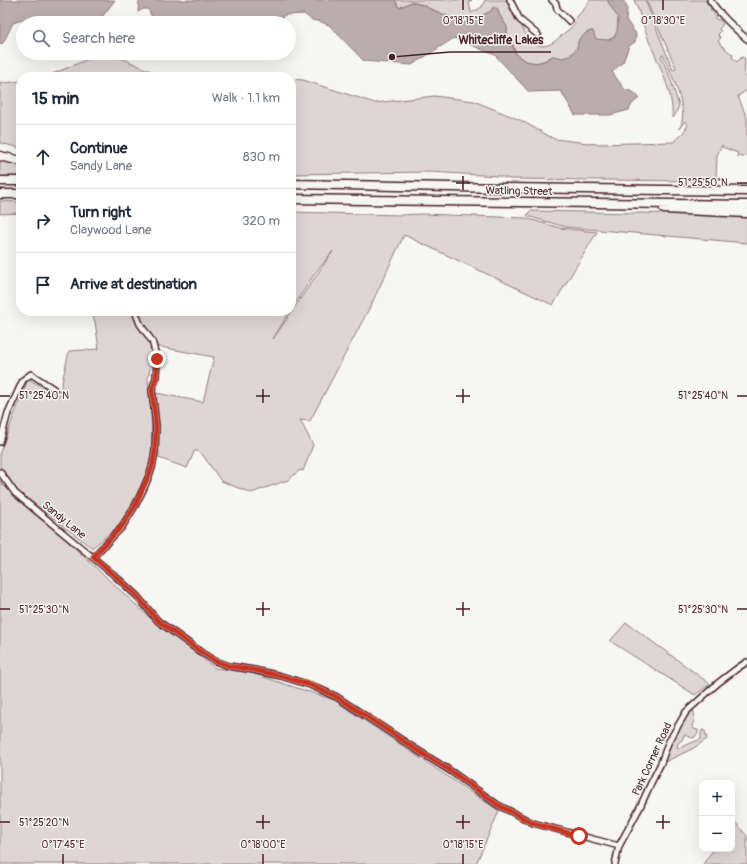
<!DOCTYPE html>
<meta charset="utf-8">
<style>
:root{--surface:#fff;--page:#f2f2f3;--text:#1f2937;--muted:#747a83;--line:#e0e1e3}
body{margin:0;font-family:Pangolin,sans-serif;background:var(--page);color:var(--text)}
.controls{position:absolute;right:12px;bottom:12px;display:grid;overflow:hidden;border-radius:8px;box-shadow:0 4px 16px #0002}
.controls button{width:36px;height:36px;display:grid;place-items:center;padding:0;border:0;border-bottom:1px solid var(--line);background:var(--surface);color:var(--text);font:20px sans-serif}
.stop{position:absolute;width:12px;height:12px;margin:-9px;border:3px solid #c8321e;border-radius:50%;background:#fff}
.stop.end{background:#c8321e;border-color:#fff;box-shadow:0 1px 4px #0008}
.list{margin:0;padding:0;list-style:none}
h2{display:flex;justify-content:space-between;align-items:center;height:52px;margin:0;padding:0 16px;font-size:17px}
h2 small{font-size:13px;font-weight:400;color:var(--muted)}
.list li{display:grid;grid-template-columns:26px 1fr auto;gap:12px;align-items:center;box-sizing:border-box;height:64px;padding:0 16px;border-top:1px solid var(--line)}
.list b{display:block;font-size:15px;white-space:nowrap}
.list p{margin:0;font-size:13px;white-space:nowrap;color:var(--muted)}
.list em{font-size:13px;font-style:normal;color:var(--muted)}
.icon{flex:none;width:22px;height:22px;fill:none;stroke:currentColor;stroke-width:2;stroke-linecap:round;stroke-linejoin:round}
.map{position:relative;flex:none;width:747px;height:864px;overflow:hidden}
.search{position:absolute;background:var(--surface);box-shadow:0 4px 16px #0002;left:16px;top:16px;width:280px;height:44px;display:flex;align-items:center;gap:10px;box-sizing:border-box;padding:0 14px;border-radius:22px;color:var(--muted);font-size:15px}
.panel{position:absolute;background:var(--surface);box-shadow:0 4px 16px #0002;left:16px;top:72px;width:280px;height:244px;border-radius:16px}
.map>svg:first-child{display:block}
</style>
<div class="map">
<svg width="747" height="864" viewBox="0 0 747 864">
<rect width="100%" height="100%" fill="#f6f6f2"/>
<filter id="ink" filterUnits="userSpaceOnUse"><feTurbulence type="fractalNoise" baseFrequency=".025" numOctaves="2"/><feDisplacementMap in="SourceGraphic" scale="8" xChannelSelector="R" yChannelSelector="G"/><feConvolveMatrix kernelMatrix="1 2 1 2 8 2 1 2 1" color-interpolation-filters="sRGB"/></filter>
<g filter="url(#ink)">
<path fill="#ddd6d5" stroke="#947a80" d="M395 0H472L469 1 471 13 482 7 485 0H506L516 21 523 27V29C525 32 527 36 530 39 542 52 553 44 563 34 567 30 572 28 575 23L573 21 585 8 590 0H607L634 35 584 69C588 58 596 42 593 31H591L586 33 578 41 577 48 570 56 562 58 553 56 544 61 536 63 526 61 519 57 516 53 512 43 507 38V27L499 14 498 9C488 12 469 25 460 23L459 20 456 21 450 17 428 8 426 6 411 2 399 8Z
M634 0H645L673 70 676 68 646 0H705L709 6 713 7 710 9 716 16 715 18 717 20 719 19 723 24 719 29 721 31 719 33V34L718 35 721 38 718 41 722 46 733 55 732 57 737 62 742 57 745 59 744 76 747 77V90L738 96 747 118V155L744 157 737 156 738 153 722 147V145L717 155 716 177 699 178 698 181 510 179 499 176 429 172 291 174V79L303 80 375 103 434 96 474 101 520 120 554 139 596 144 674 142 675 140 683 133 688 125 685 121 678 130C680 127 682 125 682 121 686 106 670 69 663 55L661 56 670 77 679 106 674 117H672C674 93 658 63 649 41 644 27 640 13 634 0Z
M112 54 164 77H45L96 56Z
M21 81V148L0 143V82L6 83Z
M0 161 21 166V177H0Z
M0 201 21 202V213L0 214Z
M530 211 747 215V243L566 227 527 216Z
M291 212 400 215 422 214 525 218 560 228 597 232 553 305 404 235 372 303 310 421 300 420 313 445 303 471 300 470 288 480 251 493 221 481 202 454 195 450 187 468 159 458 156 393 203 402 214 357 155 346 148 378 151 413 152 441 150 466 133 502 118 526 92 548 18 491 0 466V452L28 379 59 396 69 351 99 349 95 322 91 311H290L273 339 333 251 315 273 291 310Z
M0 480 3 485 33 513 63 537 149 617 215 668 251 673 334 700 499 811 476 864H0Z
M626 623H627L710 684 695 695 610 641Z
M692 709C696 715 695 720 692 726L694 729 698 730V733L696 735 695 737C692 739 689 737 685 735H684L682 740 678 743 677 747 679 748 701 739V734L702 730 705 731 707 739 692 749 665 762 663 761C668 745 680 721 692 709Z
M735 822 747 836V864H703L714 849H732V826Z"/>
<path fill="#bbadae" stroke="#8e747a" d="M0 0H115L102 17 90 23H65L63 22 59 23H41L32 17 13 23 3 43 0 44Z
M139 0H395L399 8 412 2 426 6 428 8 450 17 456 21 459 20 460 23 463 24 487 13 491 11 493 7 498 9 499 14 507 27V38L512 43 514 51 519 57 526 61 536 63 544 61 553 56 562 58 570 56 577 48 579 39 586 33 591 31H593L595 37 596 39 608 40 614 37 617 31 618 18 608 2V0H623L627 7 626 20 636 34 635 42 629 46 623 62 612 72 625 90C632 91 635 92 639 98L632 104 629 110 610 115H575L561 91 529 92 495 55 454 38 412 65 364 61 329 25 321 22 312 20 304 14 284 15 278 23H159V17L153 19 148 9H143L138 12Z"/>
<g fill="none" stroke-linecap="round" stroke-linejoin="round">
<defs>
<path id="minor" d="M510 0 520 20 538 35
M552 0 556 4 557 9 569 21
M710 0C720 15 733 27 747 39
M0 442 8 413 23 380 31 374 54 389
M0 472 15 493 114 575 137 596 158 621 198 650 215 661 229 666 254 670 281 676 310 685 337 697 417 750 449 770 498 805 533 823 619 846
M93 557 122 527 135 506 144 488 152 468 155 451 156 426 152 390 156 378 157 359 152 341 140 324 135 311
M615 864 619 846 640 807 651 783 661 763 668 743 686 712 718 683 739 667 747 662"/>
<path id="trunk" d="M0 156 21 161
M0 181H21
M291 184 504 188 747 191
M0 194H21
M291 199 747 205
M664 209 747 213"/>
</defs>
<use href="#minor" stroke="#4a1f2b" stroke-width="8"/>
<use href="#trunk" stroke="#4a1f2b" stroke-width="11"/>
<use href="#minor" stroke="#f6f6f2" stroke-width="5"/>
<use href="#trunk" stroke="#f6f6f2" stroke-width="8"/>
</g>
</g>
<g fill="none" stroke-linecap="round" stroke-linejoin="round" filter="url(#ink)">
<path stroke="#c8321e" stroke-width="5" d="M157 359 156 378 152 390 156 426 155 451 152 468 135 506 122 526 93 557 114 575 137 596 158 621 198 650 215 661 229 666 254 670 281 676 310 685 337 697 417 750 449 770 498 805 533 823 579 836"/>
</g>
<path fill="none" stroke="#4a1f2b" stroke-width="1.5" d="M463 0V10M663 0V10M463 176V190M456 183H470M737 183H747M263 389V403M463 389V403M0 396H10M256 396H270M456 396H470M737 396H747M263 602V616M463 602V616M0 609H10M256 609H270M456 609H470M737 609H747M263 815V829M463 815V829M663 815V829M0 822H10M256 822H270M456 822H470M656 822H670M63 854V864M263 854V864M463 854V864"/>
<g text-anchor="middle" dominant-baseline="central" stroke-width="3" stroke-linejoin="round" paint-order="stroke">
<g font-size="11" fill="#4a1f2b" stroke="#f6f6f2">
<text transform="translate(519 191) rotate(1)">Watling Street</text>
<text transform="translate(64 520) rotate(39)">Sandy Lane</text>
<text transform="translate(652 759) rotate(-65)">Park Corner Road</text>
</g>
</g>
<g font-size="10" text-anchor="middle" fill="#4a1f2b" stroke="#f6f6f2" stroke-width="3" stroke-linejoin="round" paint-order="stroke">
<text x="463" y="24">0°18'15"E</text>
<text x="663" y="24">0°18'30"E</text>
<text x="703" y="186">51°25'50"N</text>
<text x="44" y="399">51°25'40"N</text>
<text x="703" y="399">51°25'40"N</text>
<text x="44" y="613">51°25'30"N</text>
<text x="703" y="613">51°25'30"N</text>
<text x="44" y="826">51°25'20"N</text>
<text x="63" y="848">0°17'45"E</text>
<text x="263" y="848">0°18'00"E</text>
<text x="463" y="848">0°18'15"E</text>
</g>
<path fill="none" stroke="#4a1f2b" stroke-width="1.5" d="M392 57L450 52H551"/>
<circle fill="#4a1f2b" stroke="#f6f6f2" stroke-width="1.5" cx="392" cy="57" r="4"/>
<g font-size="12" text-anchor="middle" font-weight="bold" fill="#4a1f2b" stroke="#f6f6f2" stroke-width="3" stroke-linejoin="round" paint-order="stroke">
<text x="501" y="44">Whitecliffe Lakes</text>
</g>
</svg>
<div class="controls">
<button>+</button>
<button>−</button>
</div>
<div class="stop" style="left:579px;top:836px"></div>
<div class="stop end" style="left:157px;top:359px"></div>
<div class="search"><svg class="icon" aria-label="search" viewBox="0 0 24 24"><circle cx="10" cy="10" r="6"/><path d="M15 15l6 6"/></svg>Search here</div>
<section class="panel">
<h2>15 min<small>Walk · 1.1 km</small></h2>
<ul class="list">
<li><svg class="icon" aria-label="ahead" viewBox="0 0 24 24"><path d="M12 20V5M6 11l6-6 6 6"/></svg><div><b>Continue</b><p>Sandy Lane</p></div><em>830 m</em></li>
<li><svg class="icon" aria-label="right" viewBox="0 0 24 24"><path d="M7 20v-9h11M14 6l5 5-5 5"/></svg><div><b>Turn right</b><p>Claywood Lane</p></div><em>320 m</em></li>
<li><svg class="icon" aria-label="arrive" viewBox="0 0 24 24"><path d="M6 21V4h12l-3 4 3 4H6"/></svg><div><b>Arrive at destination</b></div></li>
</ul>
</section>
</div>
